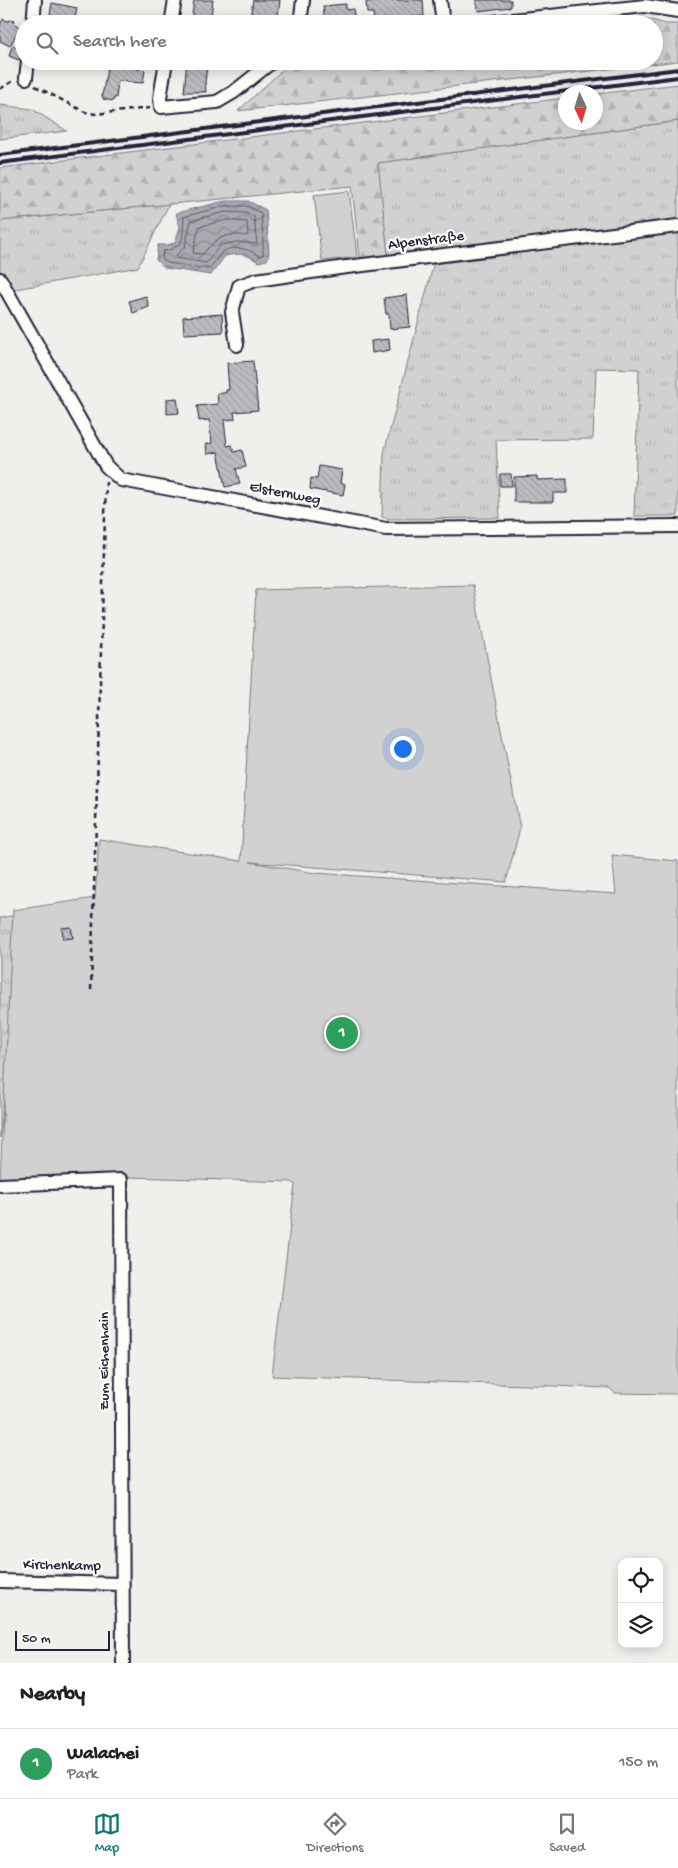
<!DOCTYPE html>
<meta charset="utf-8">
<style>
:root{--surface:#fff;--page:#f2f2f2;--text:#222;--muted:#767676;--line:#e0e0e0;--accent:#0f766e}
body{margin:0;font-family:"Gochi Hand",sans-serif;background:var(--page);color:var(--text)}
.controls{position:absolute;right:15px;bottom:15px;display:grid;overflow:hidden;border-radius:10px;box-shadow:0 2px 12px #0003}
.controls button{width:45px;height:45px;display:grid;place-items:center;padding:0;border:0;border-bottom:1px solid var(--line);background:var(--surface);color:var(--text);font:25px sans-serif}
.compass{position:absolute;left:558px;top:85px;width:45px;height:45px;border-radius:50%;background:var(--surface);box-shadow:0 2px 12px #0003;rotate:176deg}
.scale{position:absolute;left:15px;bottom:12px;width:95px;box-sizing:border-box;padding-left:5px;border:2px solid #22223b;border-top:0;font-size:14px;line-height:18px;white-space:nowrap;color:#22223b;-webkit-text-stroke:4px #fdfcf7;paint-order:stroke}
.you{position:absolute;left:402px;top:748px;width:18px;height:18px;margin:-12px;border:4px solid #fff;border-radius:50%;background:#1a73e8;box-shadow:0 0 0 8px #1a73e833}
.badge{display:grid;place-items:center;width:32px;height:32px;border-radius:50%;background:var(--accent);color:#fff;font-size:16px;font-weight:700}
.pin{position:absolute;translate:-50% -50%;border:2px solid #fff;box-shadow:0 1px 5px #0006}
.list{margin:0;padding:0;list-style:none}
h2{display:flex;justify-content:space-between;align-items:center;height:65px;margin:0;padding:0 20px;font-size:21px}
h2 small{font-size:16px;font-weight:400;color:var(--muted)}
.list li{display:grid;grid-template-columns:32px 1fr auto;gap:15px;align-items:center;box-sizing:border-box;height:70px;padding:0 20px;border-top:1px solid var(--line)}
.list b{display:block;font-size:19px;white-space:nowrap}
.list p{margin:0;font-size:16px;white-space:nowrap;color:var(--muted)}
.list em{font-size:16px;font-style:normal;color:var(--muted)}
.icon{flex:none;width:28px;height:28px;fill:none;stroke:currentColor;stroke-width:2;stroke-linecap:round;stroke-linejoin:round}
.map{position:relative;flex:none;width:678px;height:1663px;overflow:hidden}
.search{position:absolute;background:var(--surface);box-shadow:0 2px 12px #0003;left:15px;right:15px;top:15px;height:55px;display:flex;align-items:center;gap:12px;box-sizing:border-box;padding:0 18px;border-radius:28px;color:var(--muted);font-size:19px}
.sheet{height:135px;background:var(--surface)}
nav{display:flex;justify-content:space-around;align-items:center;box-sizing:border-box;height:70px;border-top:1px solid var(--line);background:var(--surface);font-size:14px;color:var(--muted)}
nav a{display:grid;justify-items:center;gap:2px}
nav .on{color:var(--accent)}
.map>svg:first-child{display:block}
</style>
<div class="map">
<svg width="678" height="1663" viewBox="0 0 678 1663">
<defs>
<pattern id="grass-tufts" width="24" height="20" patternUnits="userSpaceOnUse" patternTransform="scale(1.25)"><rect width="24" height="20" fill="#d2d1d1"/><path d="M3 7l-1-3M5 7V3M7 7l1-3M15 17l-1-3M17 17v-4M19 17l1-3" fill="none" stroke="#b4b3b4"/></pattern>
<pattern id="forest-firs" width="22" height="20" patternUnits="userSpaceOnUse" patternTransform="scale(1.25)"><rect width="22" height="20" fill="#d2d1d1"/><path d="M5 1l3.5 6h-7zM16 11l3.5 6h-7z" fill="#b4b3b4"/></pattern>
<pattern id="water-waves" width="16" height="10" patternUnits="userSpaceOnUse" patternTransform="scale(1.25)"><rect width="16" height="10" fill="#a9a9b0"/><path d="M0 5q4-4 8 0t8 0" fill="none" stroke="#898990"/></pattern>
<pattern id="building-back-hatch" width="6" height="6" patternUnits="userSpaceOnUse" patternTransform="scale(1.25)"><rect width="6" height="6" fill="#bcbcc0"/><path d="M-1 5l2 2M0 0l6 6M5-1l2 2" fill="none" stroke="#a1a1a6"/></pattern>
</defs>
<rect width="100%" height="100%" fill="#f0efec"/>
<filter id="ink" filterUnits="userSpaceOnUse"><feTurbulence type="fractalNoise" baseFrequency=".02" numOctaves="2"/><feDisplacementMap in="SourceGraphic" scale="10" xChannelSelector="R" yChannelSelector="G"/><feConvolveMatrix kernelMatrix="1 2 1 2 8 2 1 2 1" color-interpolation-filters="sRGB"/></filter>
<g filter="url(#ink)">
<path fill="url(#grass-tufts)" stroke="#7a7a86" d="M0 105 32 109 67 131 0 139Z
M678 121V219L388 255 377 163Z
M169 204 138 267 10 290 0 272V221Z
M678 232V516H634L639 369 596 368 593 439 496 440 500 518 390 519 382 517 384 453 434 262Z
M23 914 0 1138V918Z"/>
<path fill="url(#forest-firs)" stroke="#7a7a86" d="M641 17 666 24H678V61L238 111 292 61H654V24H581Z
M678 84V121L378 163 388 255 360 258 352 186 0 221V168L565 98 566 122H596V94Z"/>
<path fill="#d2d1d1" stroke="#7a7a86" d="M349 191 357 257 322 261 314 195Z
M473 585 520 828 506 882 250 862 315 873 616 894 612 855 678 861V1394L615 1393 609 1388 272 1376 295 1184 292 1182 97 1176 0 1179 13 910 95 898 99 839 241 861 256 590Z"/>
<path fill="url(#water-waves)" stroke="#737381" d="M225 201H248L266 210 269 253 267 260 258 262C247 253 238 253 225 256L211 275 165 268 156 260 158 245H167L175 243 180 227 176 213Z"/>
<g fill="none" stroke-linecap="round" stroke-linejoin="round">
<path stroke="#58586a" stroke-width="1" d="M226 206H246L261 213 263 238V255L259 256C250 249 231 244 221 253 216 258 214 265 208 269L168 263 162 259 163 251C187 248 182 235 184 217Z
M226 212 245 213 254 217 257 244 236 242 221 245 206 263 177 258 176 255 185 247 191 221Z
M227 220 247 222 248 235C244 236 241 235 237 235 220 234 212 243 203 254L193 253 199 227Z"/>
</g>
<path fill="url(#building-back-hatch)" stroke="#22223b" d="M194 0H213L210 24H191Z
M253 0H280L277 24H249Z
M382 0H423L424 16 374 20 373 13H367L366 2Z
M476 0H511V7L478 11Z
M52 3 77 8 74 24H52L49 20Z
M346 4V10L353 9 355 20 325 24 323 6Z
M3 19 8 21 13 19 15 24 20 27 10 46 0 41V25Z
M12 46 23 50 19 60 9 56Z
M187 61H208L205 81 206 92H184Z
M108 64 145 70 143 83 118 81 116 98H114L113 101 103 99V97L102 96Z
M407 295 410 327 390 329 389 314H386L384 298Z
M146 296 149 307 133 313 129 301Z
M222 314 223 332 184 334 183 317Z
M389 339 390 350 372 353 371 341Z
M253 361 258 410 234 412 235 419 224 420 227 446 232 445 234 452 242 450 246 467 236 469 240 484 225 487 218 452 207 454 206 444 212 443 209 420 199 421 197 406 218 404 217 393H226V390H229L227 363Z
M177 398 179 413 167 414V399Z
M319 466 342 470 340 483 345 484 343 495 310 489 311 478 317 479Z
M500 474H511L512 486H500Z
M537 476V480L567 479V493H553V502H514V477Z
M71 927 73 938 63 939 62 928Z"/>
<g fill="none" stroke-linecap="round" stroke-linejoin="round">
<defs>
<path id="minor" d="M440 0 443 24
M33 24 35 0
M171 24 175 0
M300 24 303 0
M473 24 645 6 678 11
M166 61 160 98 161 107 217 102 234 92 273 61
M26 78 28 61
M0 279 106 466 121 480 386 529 678 526
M237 345 232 312 239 286 256 280 339 268 678 226
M0 1185 121 1180 123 1663
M0 1581 122 1584"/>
</defs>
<use href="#minor" stroke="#22223b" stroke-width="16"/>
<path stroke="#22223b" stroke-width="2.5" stroke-dasharray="5 4" stroke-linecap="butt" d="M35 86 85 112 95 114 150 108
M0 89 15 80
M91 990 106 482"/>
<use href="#minor" stroke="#fdfcf7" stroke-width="12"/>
<path stroke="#22223b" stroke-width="4" d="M0 155 678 69
M0 163 678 77"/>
</g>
</g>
<g text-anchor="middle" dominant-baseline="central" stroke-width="4.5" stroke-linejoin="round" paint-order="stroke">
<g font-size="15" fill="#22223b" stroke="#fdfcf7">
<text transform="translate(426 241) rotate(-7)">Alpenstraße</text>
<text transform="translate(285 494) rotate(11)">Elsternweg</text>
<text transform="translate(105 1361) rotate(-90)">Zum Eichenhain</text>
<text transform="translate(62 1566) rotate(1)">Kirchenkamp</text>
</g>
</g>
</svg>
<div class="controls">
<button><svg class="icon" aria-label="locate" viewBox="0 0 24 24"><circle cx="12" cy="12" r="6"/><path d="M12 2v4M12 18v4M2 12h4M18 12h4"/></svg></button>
<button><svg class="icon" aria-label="layers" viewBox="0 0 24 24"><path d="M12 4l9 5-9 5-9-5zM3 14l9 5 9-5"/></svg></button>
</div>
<svg class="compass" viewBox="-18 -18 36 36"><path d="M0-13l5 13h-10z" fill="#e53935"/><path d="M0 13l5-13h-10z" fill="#767676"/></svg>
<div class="scale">50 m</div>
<div class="you"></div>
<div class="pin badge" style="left:342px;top:1033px;background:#2e9e5b">1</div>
<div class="search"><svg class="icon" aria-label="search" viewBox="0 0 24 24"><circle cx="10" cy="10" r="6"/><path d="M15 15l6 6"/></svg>Search here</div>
</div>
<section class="sheet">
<h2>Nearby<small></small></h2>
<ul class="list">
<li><span class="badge" style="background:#2e9e5b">1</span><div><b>Walachei</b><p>Park</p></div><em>150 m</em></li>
</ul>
</section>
<nav>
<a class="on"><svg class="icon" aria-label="map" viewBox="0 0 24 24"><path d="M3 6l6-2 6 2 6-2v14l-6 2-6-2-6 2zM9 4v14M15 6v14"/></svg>Map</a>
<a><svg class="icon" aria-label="directions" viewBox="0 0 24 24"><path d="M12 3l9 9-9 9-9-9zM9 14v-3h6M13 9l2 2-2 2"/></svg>Directions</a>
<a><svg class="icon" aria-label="saved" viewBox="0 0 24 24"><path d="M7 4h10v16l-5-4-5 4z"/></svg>Saved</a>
</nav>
